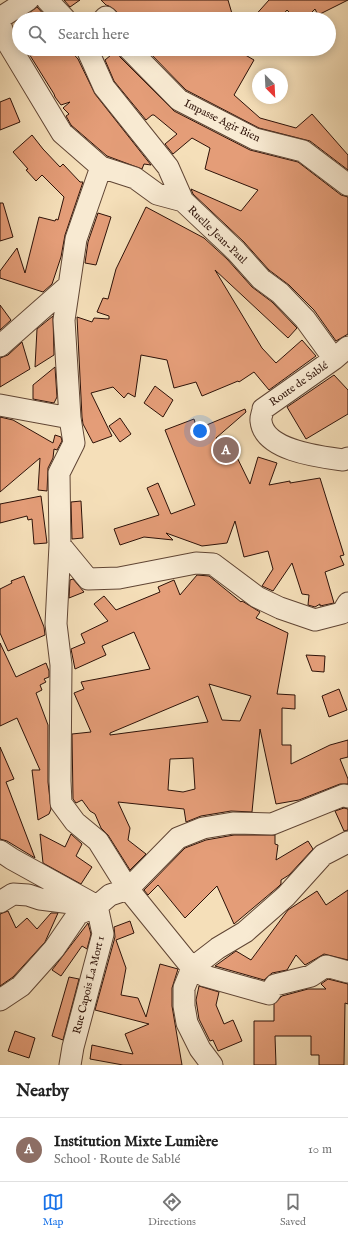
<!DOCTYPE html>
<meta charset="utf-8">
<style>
:root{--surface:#fff;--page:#f2f2f2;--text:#222;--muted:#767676;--line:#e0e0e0;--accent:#1a73e8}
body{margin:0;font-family:"IM FELL English",serif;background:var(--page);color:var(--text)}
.compass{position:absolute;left:252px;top:68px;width:36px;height:36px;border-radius:50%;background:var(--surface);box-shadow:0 2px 10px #0003;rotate:156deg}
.you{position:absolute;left:200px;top:431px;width:14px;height:14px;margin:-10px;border:3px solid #fff;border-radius:50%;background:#1a73e8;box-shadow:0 0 0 6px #1a73e833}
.badge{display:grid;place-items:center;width:26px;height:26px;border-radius:50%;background:var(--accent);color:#fff;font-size:13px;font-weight:700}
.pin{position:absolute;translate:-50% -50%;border:2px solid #fff;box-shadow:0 1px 4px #0006}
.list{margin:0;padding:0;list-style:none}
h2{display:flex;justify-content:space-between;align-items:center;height:52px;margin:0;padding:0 16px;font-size:17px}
h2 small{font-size:13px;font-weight:400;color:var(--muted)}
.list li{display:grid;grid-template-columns:26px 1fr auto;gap:12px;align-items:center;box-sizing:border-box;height:64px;padding:0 16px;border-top:1px solid var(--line)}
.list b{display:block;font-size:15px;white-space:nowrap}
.list p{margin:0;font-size:13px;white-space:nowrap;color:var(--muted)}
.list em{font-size:13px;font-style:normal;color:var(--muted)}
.icon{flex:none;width:22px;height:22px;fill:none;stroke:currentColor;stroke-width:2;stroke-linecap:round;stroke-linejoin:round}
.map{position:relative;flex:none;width:348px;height:1065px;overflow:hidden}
.search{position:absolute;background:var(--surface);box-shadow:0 2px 10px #0003;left:12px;right:12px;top:12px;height:44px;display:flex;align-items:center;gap:10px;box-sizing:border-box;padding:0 14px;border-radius:22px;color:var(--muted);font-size:15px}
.sheet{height:116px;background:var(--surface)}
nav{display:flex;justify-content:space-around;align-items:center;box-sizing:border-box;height:56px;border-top:1px solid var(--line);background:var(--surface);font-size:11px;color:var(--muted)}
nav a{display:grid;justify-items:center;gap:2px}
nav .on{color:var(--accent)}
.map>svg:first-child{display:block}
</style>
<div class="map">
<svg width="348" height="1065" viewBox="0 0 348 1065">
<rect width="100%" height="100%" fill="#f5dfb9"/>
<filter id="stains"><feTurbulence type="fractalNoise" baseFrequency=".005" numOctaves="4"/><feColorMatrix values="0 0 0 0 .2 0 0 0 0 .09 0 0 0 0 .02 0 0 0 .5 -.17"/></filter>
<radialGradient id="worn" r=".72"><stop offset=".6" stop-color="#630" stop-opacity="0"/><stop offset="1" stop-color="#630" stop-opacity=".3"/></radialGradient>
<path fill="#e49d78" stroke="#2e1208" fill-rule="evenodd" d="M64 0H80L70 7Z
M101 0H228L233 17 182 19 176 14 171 19H120L116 11 109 6 106 5Z
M269 0H348L318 15 315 9 305 19H296L287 10 279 19H252Z
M37 7 48 19H23L22 18Z
M26 49H69L78 59 95 94 151 165 144 164 142 169 107 156 71 125 66 116 69 114 63 108 70 102 61 105 55 97 54 94Z
M146 49H235L254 60 234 95 260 118 296 128 312 114 348 155V170L310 141 259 128 186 90Z
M117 50 120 57 174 111 250 150 298 162 341 195 348 197V334L336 341 314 310 289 285 269 270 244 242 193 194 191 189 241 211 258 190 205 169 210 148 192 138 173 154 165 144 177 134 154 115H152L146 120 114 81 105 60Z
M10 98 20 122 0 130V102Z
M32 135 43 149 60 167 63 164 80 182H83L65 235 61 257 52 284 43 292 0 278V271L17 248 25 273 39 217 55 221 56 219 58 220 64 197 42 175 36 181 26 170 28 169 13 152Z
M0 203H3L13 237 0 241Z
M146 207 204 238 227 259 252 287 272 302 296 327 297 328 288 338 215 270 262 348 276 363 302 340 316 356 269 390 254 372 239 382 238 381 202 396 196 382 174 388 167 360 141 355 135 397 128 393 124 398 113 387 91 393 112 436 93 443 83 424 82 417 77 317 92 322 94 318 109 319V316L97 312 103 298 108 299 116 269Z
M98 213 111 217 96 265 85 263 88 242Z
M0 305 11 320 0 330Z
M53 316 54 355 35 367 37 329Z
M22 342 30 369 0 387V358L8 355Z
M55 367 57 397 54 403 33 399V385Z
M334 375 348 390V414L306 439 287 407Z
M155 386 173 400 163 417 144 403Z
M245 409 246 412 216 438 221 446 229 441 250 484 258 457 277 463 269 485 290 481V483L320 478 344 555 340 556 344 565 325 572 334 603 320 606V604L315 607 308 605 309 595 302 594 292 563 273 591 262 586 273 569 268 551 244 557 235 521 227 543 202 546 166 533 173 540 144 537 120 545 114 529 159 515 147 488 158 483 171 514 195 505 165 430 194 419 197 429Z
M0 417 13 420 53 443 55 435 61 437 62 441 57 450 54 449 53 458 48 468 47 491 38 490 40 458 0 492Z
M120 418 131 434 120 442 109 426Z
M41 496 47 543 34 544 32 519 28 520 27 516 0 523V504Z
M81 501 83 538 72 539 71 502Z
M197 575 209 576 241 602 242 601 260 612 256 618 288 633 277 694 295 695V709L282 708V745H291V764L330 745 348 740V757L340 759 348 779V784H340L299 800 276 804 260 729 252 812 231 811 201 816 186 822 184 809 118 802 130 828 128 840 146 854 130 870 108 835 101 828 95 814 90 811 82 800 76 803 73 799 72 734 91 732 74 693 84 689 81 682 150 669 134 632 102 646 106 655 75 669 71 649 85 643 81 634 108 621 94 604 104 596 116 610 160 592 158 587 174 580 180 595ZM209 684 251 696 240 721 222 720ZM198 696 208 722 110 735V733ZM193 758 195 789 183 792 168 790 170 759Z
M24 576 44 627 45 635 8 651 0 633V589L12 583 11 581Z
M73 579 84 592 69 598 70 580Z
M0 643 16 677 46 663 49 671V677L44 679 46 682 40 685 42 690 36 693 48 725V782L51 809 49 814 38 820 32 770H40L17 718 0 726Z
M306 655 325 656 324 672 312 671Z
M339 689 347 710 329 717 322 696Z
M0 747 14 779 6 782 35 858 7 841 0 839Z
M344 808 348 809V830L344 831 335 811Z
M40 834 65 847 71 834 82 844 76 856 92 867 81 884 43 863Z
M234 835H275V844L278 845 276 860 308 841 313 849 289 875 281 880V884L278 887 234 924 217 886 185 918 158 885 148 895 144 890 185 848 206 840Z
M348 890V960L324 954 305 965 296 955 287 970 272 973 264 980 215 966 236 951 251 960 288 910 317 891 326 905Z
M8 911 16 928 27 918 37 929 51 913H58L45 942 13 977 0 986V914Z
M130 921 134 933 116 940 126 968 121 995 138 998 146 1017 160 964 178 969 172 988V1006L182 1065H123L90 1059 92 1045 133 1054 125 1034 149 1024 95 1010 115 937 114 927Z
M88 923 91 934 87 949 82 946 61 976 52 970Z
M69 977 79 979 63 1040 52 1036Z
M328 979 348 984V1004L345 1003 344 1065H319V1055H311V1036H275L276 1065H254V1021H274V1004L282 996 308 989H326L321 984Z
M199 986 219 992 216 1005 224 1024 233 1020 242 1041 218 1051 213 1040 210 1041 199 1019 196 1000Z
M15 1031 35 1038 29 1058 8 1051Z"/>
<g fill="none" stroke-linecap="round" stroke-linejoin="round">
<defs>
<path id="minor" d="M47 0 65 19
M0 18 28 0
M104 19 106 17 108 19
M0 24 6 40 62 133 101 167 135 178 157 194 183 201 236 251 261 279 280 293 305 319 334 359
M87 49 104 87 168 167 183 201
M129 49 179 100 255 139 303 151 348 185
M101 167 76 239 64 320 70 418 74 443 59 473 60 545 56 624 61 665 60 781 61 803 75 822 98 841 128 889 192 968 205 976 269 994 275 985 311 976 326 966 348 972
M0 346 68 286
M348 347 334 359 263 409C263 412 260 418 261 421 264 451 321 457 343 460L348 458
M0 405 70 418
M60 545 88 579 119 578 196 563 213 564 257 597 280 608 315 620 342 613 348 603
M0 851 12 859 97 906
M0 902 13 894 28 895 40 899 87 905
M0 1000 21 986 54 949 78 914 97 906 110 895 128 889 178 838 203 828 233 823 272 824 344 795 348 797
M70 1065 73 1047 103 934 97 906
M212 1065 200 1049 187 1023 184 1006V988L192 968 218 948 245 932 286 896 323 855 348 842"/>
</defs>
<use href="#minor" stroke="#604534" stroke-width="23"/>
<use href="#minor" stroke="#f8ead2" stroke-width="21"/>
</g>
<g text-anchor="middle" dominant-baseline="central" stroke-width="3" stroke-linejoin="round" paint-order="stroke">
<g font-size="11" fill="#2e1208" stroke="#f8ead2">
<text transform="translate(222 121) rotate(26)">Impasse Agir Bien</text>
<text transform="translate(217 235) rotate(44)">Ruelle Jean-Paul</text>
<text transform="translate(299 384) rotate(-35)">Route de Sablé</text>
<text transform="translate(89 985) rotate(-76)">Rue Capois La Mort 1</text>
</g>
</g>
<rect width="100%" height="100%" filter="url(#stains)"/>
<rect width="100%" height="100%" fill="url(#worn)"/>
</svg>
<svg class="compass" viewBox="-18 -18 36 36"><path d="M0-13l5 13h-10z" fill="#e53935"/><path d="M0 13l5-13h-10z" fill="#767676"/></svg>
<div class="you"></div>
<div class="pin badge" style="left:226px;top:450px;background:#8d6e63">A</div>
<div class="search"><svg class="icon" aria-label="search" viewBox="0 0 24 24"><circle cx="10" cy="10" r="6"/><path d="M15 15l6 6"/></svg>Search here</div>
</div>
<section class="sheet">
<h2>Nearby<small></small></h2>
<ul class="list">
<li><span class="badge" style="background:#8d6e63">A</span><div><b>Institution Mixte Lumière</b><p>School · Route de Sablé</p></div><em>10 m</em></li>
</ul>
</section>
<nav>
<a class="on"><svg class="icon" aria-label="map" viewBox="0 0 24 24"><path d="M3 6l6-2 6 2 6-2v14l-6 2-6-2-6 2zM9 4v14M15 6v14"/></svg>Map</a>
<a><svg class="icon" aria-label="directions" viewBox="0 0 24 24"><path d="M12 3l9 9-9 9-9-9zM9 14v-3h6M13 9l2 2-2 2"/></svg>Directions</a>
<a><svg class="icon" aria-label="saved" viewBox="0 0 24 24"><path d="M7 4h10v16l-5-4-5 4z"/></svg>Saved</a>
</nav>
